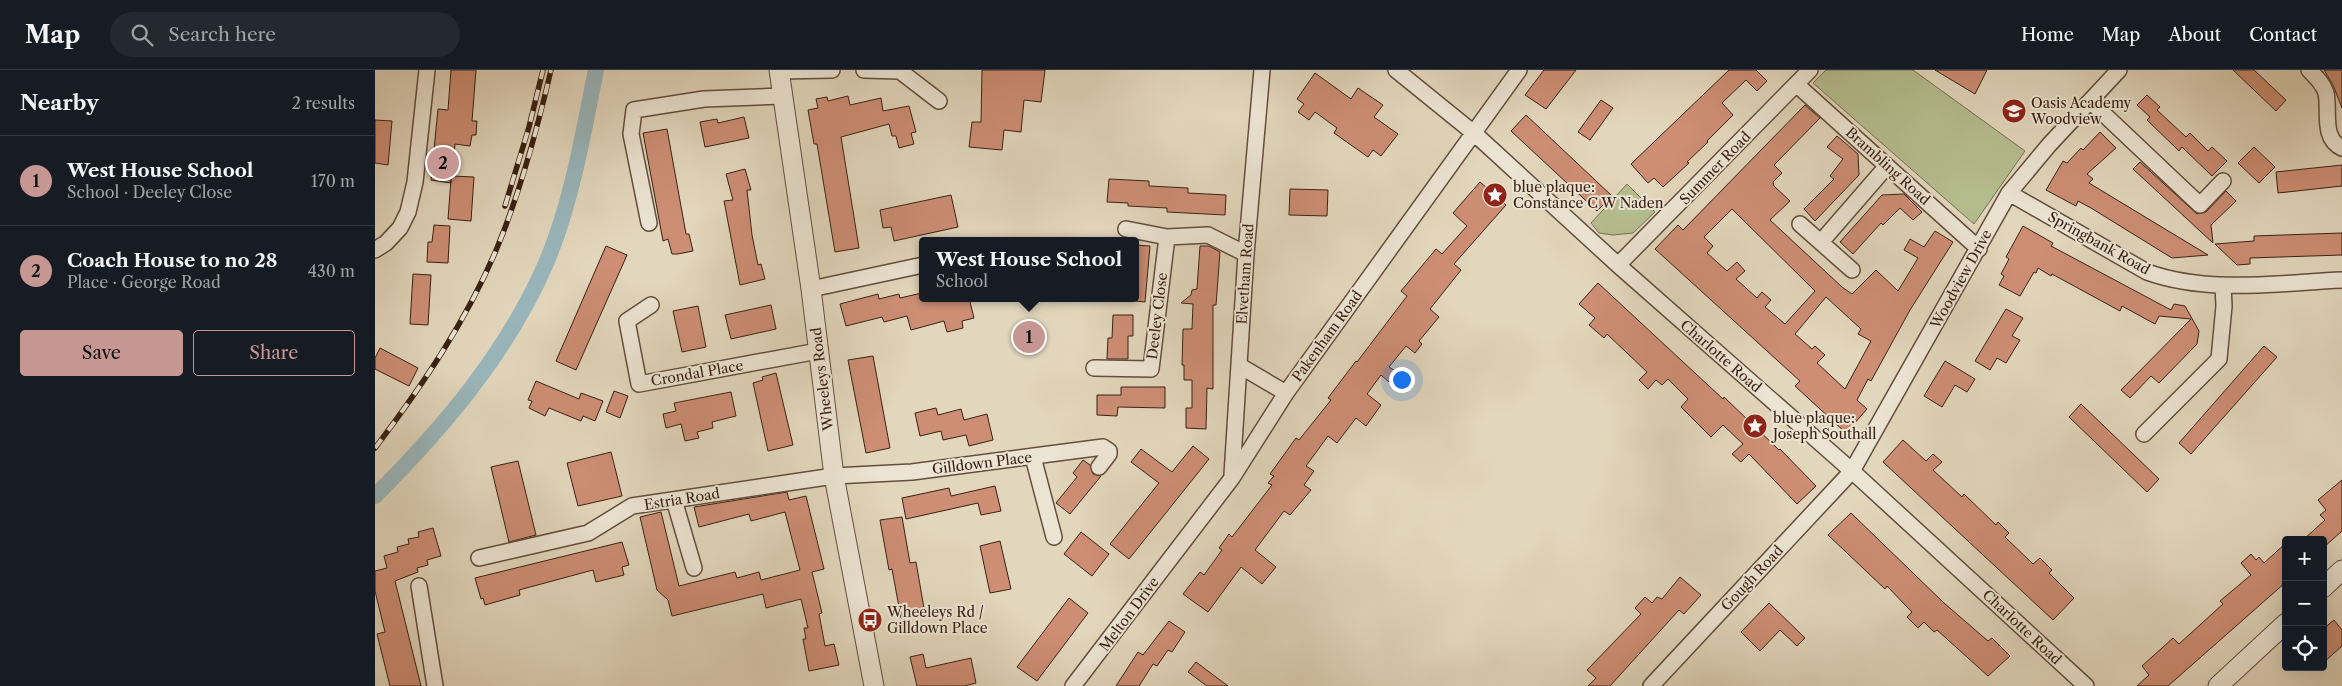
<!DOCTYPE html>
<meta charset="utf-8">
<style>
:root{--surface:#171b24;--page:#242831;--text:#f1f3f6;--muted:#9ea1a6;--line:#363941;--accent:#c59692}
body{margin:0;font-family:"Libre Caslon Text",serif;background:var(--page);color:var(--text)}
.controls{position:absolute;right:15px;bottom:15px;display:grid;overflow:hidden;border-radius:5px;box-shadow:0 5px 20px #0002}
.controls button{width:45px;height:45px;display:grid;place-items:center;padding:0;border:0;border-bottom:1px solid var(--line);background:var(--surface);color:var(--text);font:25px sans-serif}
.you{position:absolute;left:1026px;top:309px;width:18px;height:18px;margin:-12px;border:4px solid #fff;border-radius:50%;background:#1a73e8;box-shadow:0 0 0 8px #1a73e833}
.badge{display:grid;place-items:center;width:32px;height:32px;border-radius:50%;background:var(--accent);color:#111;font-size:16px;font-weight:700}
.pin{position:absolute;translate:-50% -50%;border:2px solid #fff;box-shadow:0 1px 5px #0006}
.popup{position:absolute;left:544px;top:167px;width:220px;height:65px;box-sizing:border-box;display:grid;place-content:center;border-radius:5px;background:var(--surface);filter:drop-shadow(0 1px 4px #0005);font-size:16px;white-space:nowrap;color:var(--muted)}
.popup b{font-size:19px;color:var(--text)}
.popup::after{content:'';position:absolute;left:50%;top:100%;margin-left:-10px;border:10px solid transparent;border-top-color:var(--surface)}
.list{margin:0;padding:0;list-style:none}
h2{display:flex;justify-content:space-between;align-items:center;height:65px;margin:0;padding:0 20px;font-size:21px}
h2 small{font-size:16px;font-weight:400;color:var(--muted)}
.list li{display:grid;grid-template-columns:32px 1fr auto;gap:15px;align-items:center;box-sizing:border-box;height:90px;padding:0 20px;border-top:1px solid var(--line)}
.list b{display:block;font-size:19px;white-space:nowrap}
.list p{margin:0;font-size:16px;white-space:nowrap;color:var(--muted)}
.list em{font-size:16px;font-style:normal;color:var(--muted)}
.actions{display:flex;gap:10px;padding:15px 20px}
.actions a{flex:1;padding:11px 0;border:1px solid var(--accent);border-radius:5px;text-align:center;font-size:18px;color:var(--accent)}
.actions .main{background:var(--accent);color:#111}
.icon{flex:none;width:28px;height:28px;fill:none;stroke:currentColor;stroke-width:2;stroke-linecap:round;stroke-linejoin:round}
.map{position:relative;flex:none;width:1967px;height:616px;overflow:hidden}
header{display:flex;align-items:center;gap:30px;box-sizing:border-box;height:70px;padding:0 25px;background:var(--surface);border-bottom:1px solid var(--line)}
header strong{font-size:24px}
nav{display:flex;gap:28px;margin-inline-start:auto;font-size:18px}
.search{width:350px;height:45px;background:var(--page);display:flex;align-items:center;gap:12px;box-sizing:border-box;padding:0 18px;border-radius:28px;color:var(--muted);font-size:19px}
main{display:flex}
aside{flex:1;background:var(--surface)}
.map>svg:first-child{display:block}
</style>
<header>
<strong>Map</strong>
<div class="search"><svg class="icon" aria-label="search" viewBox="0 0 24 24"><circle cx="10" cy="10" r="6"/><path d="M15 15l6 6"/></svg>Search here</div>
<nav><a>Home</a><a>Map</a><a>About</a><a>Contact</a></nav>
</header>
<main>
<aside>
<h2>Nearby<small>2 results</small></h2>
<ul class="list">
<li><span class="badge">1</span><div><b>West House School</b><p>School · Deeley Close</p></div><em>170 m</em></li>
<li><span class="badge">2</span><div><b>Coach House to no 28</b><p>Place · George Road</p></div><em>430 m</em></li>
</ul>
<div class="actions"><a class="main">Save</a><a>Share</a></div>
</aside>
<div class="map">
<svg width="1967" height="616" viewBox="0 0 1967 616">
<rect width="100%" height="100%" fill="#e2d6bc"/>
<filter id="stains"><feTurbulence type="fractalNoise" baseFrequency=".004" numOctaves="4"/><feColorMatrix values="0 0 0 0 .2 0 0 0 0 .09 0 0 0 0 .02 0 0 0 .5 -.17"/></filter>
<radialGradient id="worn" r=".72"><stop offset=".6" stop-color="#630" stop-opacity="0"/><stop offset="1" stop-color="#630" stop-opacity=".3"/></radialGradient>
<path fill="#b5bd8f" stroke="#776f51" d="M1451 0H1538L1650 81 1599 154 1438 13Z
M1252 114 1280 142 1258 163 1238 165 1224 163 1216 153Z"/>
<g fill="none" stroke-linecap="round" stroke-linejoin="round">
<path stroke="#99b6bb" stroke-width="16" d="M0 426C69 357 133 282 172 191 197 131 208 64 221 0"/>
</g>
<path fill="#cd8e74" stroke="#392113" fill-rule="evenodd" d="M76 0H101L97 51H102L101 65H97L95 76 80 74 77 106 99 107 96 151 73 149 76 109V113L56 110 63 39 73 40Z
M607 0H670L666 32 649 30 646 62 629 60 627 80 594 77 597 52H606Z
M1169 0H1201L1171 39 1150 25Z
M1354 0H1381L1392 11 1382 21 1371 10 1347 33 1358 45 1332 71 1333 72 1312 92 1314 93 1288 117 1279 108 1273 113 1256 94Z
M1560 0H1612L1600 24Z
M1858 0H1879L1911 30 1901 41Z
M1949 0H1967V38L1958 15Z
M940 3 976 29 983 18 1008 35 999 47 1023 64 1006 86 998 80 993 87 959 63 962 58 940 42 934 50 923 42 929 34 922 29Z
M1772 25 1785 37 1782 40 1811 67 1815 63 1833 81 1837 77 1852 91 1837 106 1807 77 1804 81 1772 50 1775 47 1762 35Z
M473 26 475 35 506 28 508 41 534 36 541 62 536 63 539 74 524 78 521 66H517L514 54 466 67 484 178 460 182 442 74H439L433 40 443 38 441 29 452 27 453 31Z
M1226 30 1238 38 1215 70 1203 62Z
M1430 35 1445 48 1399 95 1407 103 1398 112 1399 116 1415 131 1395 150 1467 217 1477 224 1501 200 1523 221 1543 188 1529 180 1535 169 1549 177 1560 161 1578 172 1535 240 1496 311 1493 309 1482 330 1492 339 1471 363 1420 316 1425 311 1280 179 1303 155 1308 160ZM1357 139 1440 221 1410 254 1390 237 1396 230 1387 222 1382 228 1361 209 1370 201 1362 192 1352 201 1332 183 1338 176 1329 167ZM1451 227 1486 259 1483 264 1496 271 1470 319 1442 293 1450 285 1440 276 1437 279 1420 264Z
M1151 45 1237 126 1222 141 1136 61Z
M369 47 374 68 330 77 325 52 342 49 343 53Z
M0 50 17 51 13 95 0 93Z
M292 59 311 164H314L318 181 303 184H297L293 169 288 171 268 63Z
M1725 62 1741 78 1712 104 1718 109 1714 113 1833 185 1797 188 1716 138 1703 131 1701 136 1671 120 1688 91 1692 93 1706 78 1708 80Z
M1462 66 1483 84 1484 105 1440 151 1429 139 1459 109 1455 106 1468 89 1452 77Z
M1879 77 1900 97 1884 113 1863 93Z
M1765 92 1822 144 1831 142 1851 121 1861 131 1836 155 1838 173 1758 99Z
M1967 95V116L1903 123 1901 102Z
M370 99 376 120H372L377 165 383 195 386 194 390 209 365 215 349 131 358 130 351 104Z
M734 109 774 111V116L813 118V123L851 125 850 145 792 142V138L753 136V133L732 132Z
M1105 112 1131 135 1079 194 1086 200 1055 239 1064 247 1044 271 1047 274 1040 283 1031 276 1014 297 1022 302 1014 312 1006 305 992 324 1006 335 991 356 981 348 962 373 953 366 931 396 939 401 929 415 936 420 915 445 909 441 880 480 901 497 887 514 866 497 833 542 808 524 825 502 829 505 847 480 844 478 854 464 857 467 897 415 893 413 899 406 895 404 921 368 924 370 956 330 953 328 981 291 982 292 1032 226 1026 221 1061 179 1067 184 1092 156 1078 143Z
M915 119 953 120 952 146 914 145Z
M1529 124 1547 142 1538 150 1525 138 1508 155 1506 153 1478 184 1465 172 1507 125Z
M576 125 583 157 519 171 516 157 508 158 505 140Z
M59 155 75 156 73 193 52 192 53 172H57Z
M1648 156 1678 173 1676 176 1796 240 1799 234 1810 236 1824 261 1822 274 1784 313 1776 306 1755 328 1746 320 1816 249 1784 246 1780 254 1747 236 1745 241 1677 204 1676 206 1663 198 1661 203 1659 202 1645 226 1624 215 1629 206 1626 204 1634 189 1631 187Z
M1967 163V185L1875 188V194L1862 195 1840 174 1879 171V166Z
M760 175 775 176 770 232 760 231Z
M231 176 252 185 201 300 181 291Z
M825 176H834L845 182 841 235H838V319L832 318 831 359 811 358V338H817V310H809V295H807L808 259H817L818 234 806 233 816 225 817 220 822 219Z
M38 204 56 205 53 255 35 254Z
M1223 213 1348 329 1349 327 1404 380 1405 379 1441 416 1422 434 1374 384 1366 392 1357 384 1368 374 1348 355 1336 367 1306 337 1313 329 1293 309 1287 315 1281 310 1273 319 1264 310 1272 302 1232 264 1229 268 1214 255 1220 248 1204 234Z
M547 223 548 228H594L599 248 587 251 588 258 572 262 569 251 536 260 532 246 509 252 507 247 471 256 465 234 503 224 504 229 524 224 525 228Z
M396 235 401 259 356 269 350 245Z
M323 236 331 277 307 282 298 241Z
M1631 239 1648 248 1637 266 1645 270 1631 293 1622 288 1615 300 1600 291Z
M738 245H758V266H753V289H732L733 268H737Z
M1889 276 1902 287 1816 384 1804 373Z
M5 278 43 298 34 316 0 299V288Z
M498 286 515 378 491 383 473 290Z
M1570 291 1600 309 1592 322 1580 315 1567 337 1549 326Z
M401 303 418 375 393 381 378 313 388 310 387 307Z
M161 311 204 329 206 323 228 331 220 351 208 346 206 351 174 338 170 346 154 338 157 331 153 330Z
M746 317H790V338L743 337 742 346 722 345V325H746Z
M239 321 253 326 245 348 231 342Z
M356 322 361 346 337 352 338 358 322 362 324 368 310 371 306 354 291 358 288 344 301 341 299 333Z
M1706 334 1784 409 1772 422 1694 347Z
M561 338 563 345 586 339 589 350 612 344 618 370 594 376 591 365 568 370 566 361 545 366 540 343Z
M1528 370 1551 391 1558 384 1567 392 1558 400 1587 427 1589 424 1621 455 1623 452 1634 463 1630 467 1658 494 1665 488 1677 500 1674 503 1699 528 1678 550 1508 392Z
M818 376 834 389 754 489 735 474 784 413 756 392 766 379 797 402Z
M236 382 247 426 203 436 192 393Z
M708 390 715 395 718 404 726 406 695 444 681 433 702 407 698 403Z
M143 391 161 465 134 472 116 397Z
M1967 410V461L1948 478V470H1928L1950 450 1945 445 1951 440 1943 430Z
M620 416 626 441 606 445 603 433 531 449 527 428 574 418 576 426Z
M412 422 414 430 431 426 449 499 437 502 447 543 444 544 450 576 459 574 464 595 434 601 428 569H431L429 558H433L426 529 391 538 388 524 297 546 293 530 282 520 265 447 286 442 304 516 360 502 362 508 384 502 386 510 425 500 410 442 376 451 374 444 324 457 319 437Z
M1476 443 1569 533 1613 571 1617 568 1635 586 1613 606 1562 560 1559 562 1549 552 1543 558 1532 547 1537 542 1533 538 1512 516 1510 519 1453 465Z
M527 447 535 493 541 492 550 544 526 548 517 499 514 500 505 450Z
M58 458 66 486 52 490 53 495 42 498 43 502 20 511 46 616H15L2 564 10 562 0 521V501L12 498 9 486 23 482 22 477 34 474 33 469 44 467 43 462Z
M706 462 734 484 717 506 689 484Z
M625 471 636 519 615 523 605 476Z
M247 472 254 495 247 497 249 505 221 512 218 500 144 520 145 525 110 535 108 528 106 529 100 508Z
M1911 473V512L1793 616H1762L1774 605 1767 596 1798 568 1804 574 1848 534 1845 531 1876 505 1866 493 1876 484 1881 490 1884 487 1889 493Z
M1305 507 1326 525 1309 544 1304 540 1235 616H1213L1221 608 1212 600 1266 544 1260 538 1270 527 1277 533 1282 527 1287 529Z
M694 528 713 543 662 611 642 597Z
M1394 533 1430 568 1422 576 1405 560 1385 581 1366 562Z
M1959 550 1967 560V576L1948 593V559Z
M794 551 810 562 797 582 793 580 782 596 778 594 764 616H741L763 582 768 585Z
M548 584 551 598 596 588 601 613 589 616H542L535 587Z
M821 592 853 616H832L813 602Z"/>
<g fill="none" stroke-linecap="round" stroke-linejoin="round">
<defs>
<path id="minor" d="M489 0 525 1 564 31
M1021 0 1100 64 1243 195 1477 401 1711 616
M1934 0C1941 7 1948 13 1951 23 1955 41 1946 68 1967 78
M404 1 457 0
M1421 14 1604 179
M1715 31 1825 135 1848 111
M1634 123 1772 202C1833 224 1903 213 1967 210
M274 153 256 64 259 40 329 29 407 26
M1425 154 1477 200
M751 159 792 167 833 165 871 184
M1446 172 1512 96
M0 180 11 173 25 158 33 142 40 112 52 0
M1243 195 1435 0
M436 219 548 195
M276 235 252 251 264 314 443 281
M865 296 911 323
M719 298 776 299 792 167
M1769 364 1844 289 1849 236 1848 215
M658 387 679 467
M857 405 871 184 887 0
M299 430 319 498
M104 488 213 463 257 436 459 406 537 402 728 377 734 381V384L724 397
M44 516 60 616
M698 616 857 408 911 323 1144 0
M1276 616 1477 401 1634 123 1674 75 1744 0"/>
<path id="tertiary" d="M404 0 436 219 459 406 499 616
M1948 518 1967 500
M1843 616 1911 553"/>
</defs>
<use href="#minor" stroke="#634e3d" stroke-width="18"/>
<use href="#tertiary" stroke="#634e3d" stroke-width="21"/>
<use href="#minor" stroke="#ece4d3" stroke-width="15"/>
<use href="#tertiary" stroke="#ece4d3" stroke-width="19"/>
<defs>
<path id="rail" d="M130 136 154 57 168 0
M0 378C47 316 92 250 122 178 146 120 162 60 176 0"/>
</defs>
<use href="#rail" stroke="#392113" stroke-width="5.5"/>
<use href="#rail" stroke="#ece4d3" stroke-width="4" stroke-dasharray="11" stroke-linecap="butt"/>
</g>
<defs>
<symbol id="school-disc" viewBox="-11 -11 22 22"><circle r="9.5" fill="#8f2418" stroke="#ece4d3"/><path d="M0-5L7-2L0 1L-7-2ZM-4 1L0 2.5L4 1V4Q0 6-4 4Z" fill="#fff"/></symbol>
<symbol id="sight-disc" viewBox="-11 -11 22 22"><circle r="9.5" fill="#8f2418" stroke="#ece4d3"/><path d="M0-6L1.8-2.2L6-1.7L2.9 1.2L3.7 5.4L0 3.3L-3.7 5.4L-2.9 1.2L-6-1.7L-1.8-2.2Z" fill="#fff"/></symbol>
<symbol id="bus-disc" viewBox="-11 -11 22 22"><circle r="9.5" fill="#8f2418" stroke="#ece4d3"/><path d="M-5-6H5V4H4V6H2V4H-2V6H-4V4H-5ZM-3.5-4V0h7V-4ZM-3.5 1.2v1.5H-2V1.2ZM2 1.2v1.5H3.5V1.2Z" fill="#fff"/></symbol>
</defs>
<g fill-rule="evenodd">
<use href="#school-disc" x="1625" y="27" width="28" height="28"/>
<use href="#sight-disc" x="1106" y="111" width="28" height="28"/>
<use href="#sight-disc" x="1366" y="342" width="28" height="28"/>
<use href="#bus-disc" x="481" y="536" width="28" height="28"/>
</g>
<g text-anchor="middle" dominant-baseline="central" stroke-width="4" stroke-linejoin="round" paint-order="stroke">
<g font-size="14" fill="#392113" stroke="#ece4d3" text-anchor="start">
<text x="1656" y="33">Oasis Academy<tspan x="1656" dy="16">Woodview</tspan></text>
<text x="1138" y="117">blue plaque:<tspan x="1138" dy="16">Constance C W Naden</tspan></text>
<text x="1398" y="348">blue plaque:<tspan x="1398" dy="16">Joseph Southall</tspan></text>
<text x="512" y="542">Wheeleys Rd /<tspan x="512" dy="16">Gilldown Place</tspan></text>
</g>
<g font-size="14" fill="#392113" stroke="#ece4d3">
<text transform="translate(1513 96) rotate(42)">Brambling Road</text>
<text transform="translate(1340 98) rotate(-46)">Summer Road</text>
<text transform="translate(1724 173) rotate(29)">Springbank Road</text>
<text transform="translate(870 204) rotate(-86)">Elvetham Road</text>
<text transform="translate(1586 209) rotate(-61)">Woodview Drive</text>
<text transform="translate(782 246) rotate(-83)">Deeley Close</text>
<text transform="translate(952 266) rotate(-54)">Pakenham Road</text>
<text transform="translate(1346 286) rotate(41)">Charlotte Road</text>
<text transform="translate(322 303) rotate(-10)">Crondal Place</text>
<text transform="translate(447 309) rotate(-97)">Wheeleys Road</text>
<text transform="translate(607 393) rotate(-7)">Gilldown Place</text>
<text transform="translate(307 429) rotate(-9)">Estria Road</text>
<text transform="translate(1377 508) rotate(-47)">Gough Road</text>
<text transform="translate(754 544) rotate(-53)">Melton Drive</text>
<text transform="translate(1647 557) rotate(43)">Charlotte Road</text>
</g>
</g>
<rect width="100%" height="100%" filter="url(#stains)"/>
<rect width="100%" height="100%" fill="url(#worn)"/>
</svg>
<div class="controls">
<button>+</button>
<button>−</button>
<button><svg class="icon" aria-label="locate" viewBox="0 0 24 24"><circle cx="12" cy="12" r="6"/><path d="M12 2v4M12 18v4M2 12h4M18 12h4"/></svg></button>
</div>
<div class="you"></div>
<div class="pin badge" style="left:654px;top:267px">1</div>
<div class="popup"><b>West House School</b>School</div>
<div class="pin badge" style="left:68px;top:93px">2</div>
</div>
</main>
